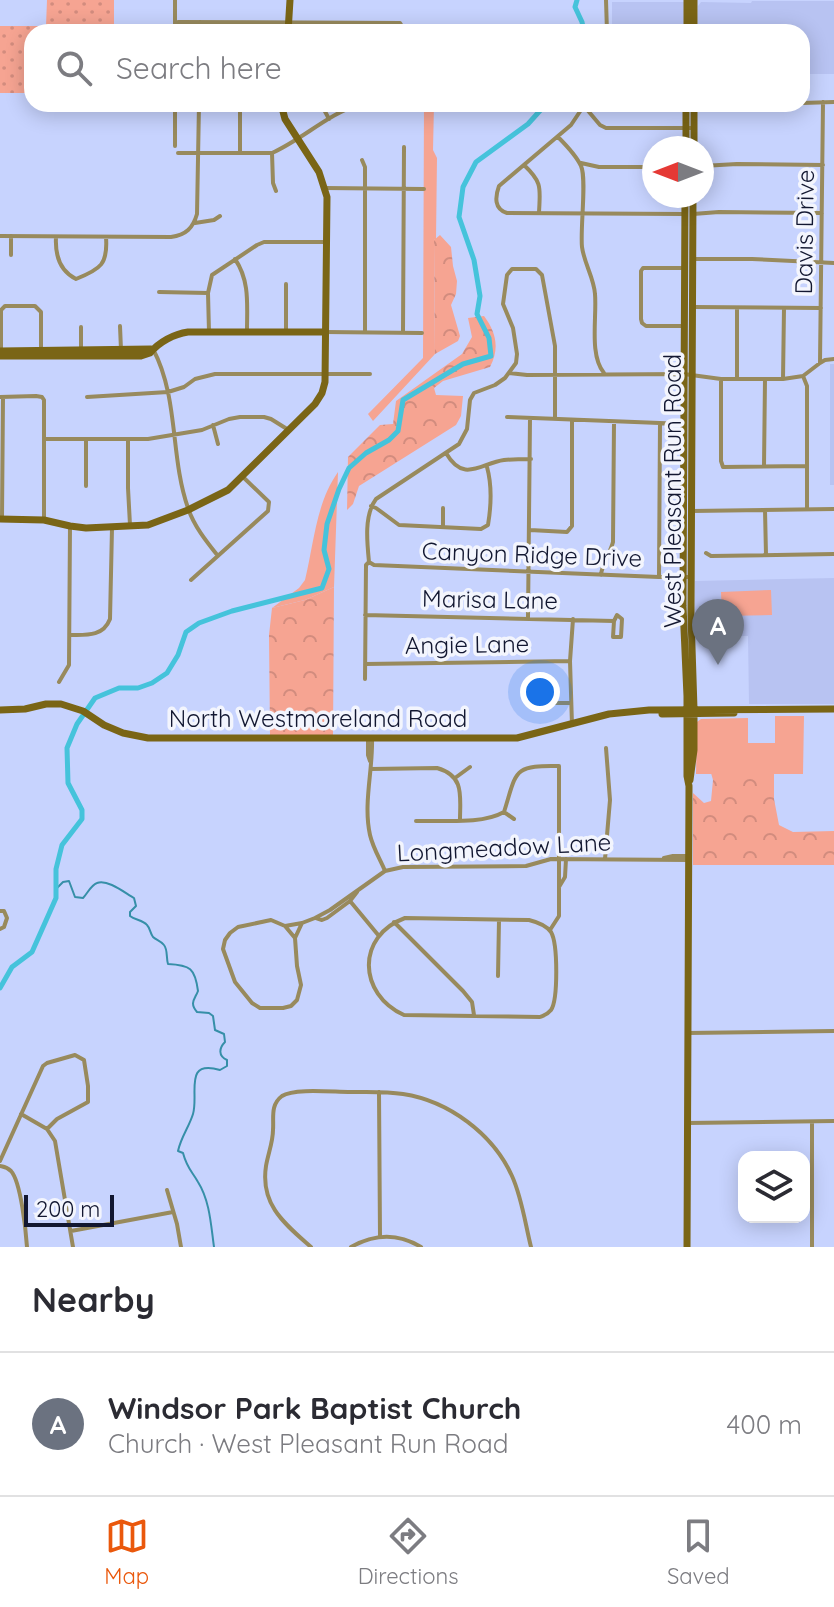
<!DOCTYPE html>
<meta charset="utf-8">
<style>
:root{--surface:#fff;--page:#f2f2f3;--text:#2b2b33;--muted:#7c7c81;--line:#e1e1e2;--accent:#ea580c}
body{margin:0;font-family:Quicksand,sans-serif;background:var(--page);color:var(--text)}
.controls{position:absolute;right:24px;bottom:24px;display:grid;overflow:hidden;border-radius:16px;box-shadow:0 4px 20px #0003}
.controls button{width:72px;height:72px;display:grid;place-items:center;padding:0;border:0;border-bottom:2px solid var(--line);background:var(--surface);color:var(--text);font:40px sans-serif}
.compass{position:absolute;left:642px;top:136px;width:72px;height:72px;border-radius:50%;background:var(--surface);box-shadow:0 4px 20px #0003;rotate:270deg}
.scale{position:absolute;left:24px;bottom:20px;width:90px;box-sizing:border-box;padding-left:8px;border:4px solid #121731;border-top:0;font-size:22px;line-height:28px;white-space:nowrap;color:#121731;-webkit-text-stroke:6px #f3f5fd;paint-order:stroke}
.you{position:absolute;left:540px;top:692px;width:28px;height:28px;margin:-20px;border:6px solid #fff;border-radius:50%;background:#1a73e8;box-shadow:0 0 0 12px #1a73e833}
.badge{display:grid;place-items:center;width:52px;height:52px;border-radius:50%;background:var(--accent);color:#fff;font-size:26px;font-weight:700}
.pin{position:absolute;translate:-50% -66px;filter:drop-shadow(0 2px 4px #0008)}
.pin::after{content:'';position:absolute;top:42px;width:28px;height:24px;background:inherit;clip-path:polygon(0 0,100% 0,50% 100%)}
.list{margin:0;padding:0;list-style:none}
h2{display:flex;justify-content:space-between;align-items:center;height:104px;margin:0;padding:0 32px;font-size:34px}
h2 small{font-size:26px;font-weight:400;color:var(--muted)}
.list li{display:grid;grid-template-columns:52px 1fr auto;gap:24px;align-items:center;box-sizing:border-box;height:144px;padding:0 32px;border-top:2px solid var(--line)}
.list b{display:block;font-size:30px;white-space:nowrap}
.list p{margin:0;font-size:26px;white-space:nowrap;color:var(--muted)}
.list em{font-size:26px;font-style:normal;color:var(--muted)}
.icon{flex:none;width:44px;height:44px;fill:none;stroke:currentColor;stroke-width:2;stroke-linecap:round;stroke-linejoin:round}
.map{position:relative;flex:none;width:834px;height:1247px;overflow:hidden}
.search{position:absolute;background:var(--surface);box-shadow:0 4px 20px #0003;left:24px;right:24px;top:24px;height:88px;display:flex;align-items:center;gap:20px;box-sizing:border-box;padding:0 28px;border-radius:24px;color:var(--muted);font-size:30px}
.sheet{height:248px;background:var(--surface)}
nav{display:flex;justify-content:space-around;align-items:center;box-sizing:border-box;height:112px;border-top:2px solid var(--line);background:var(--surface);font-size:22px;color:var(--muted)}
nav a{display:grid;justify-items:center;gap:4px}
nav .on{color:var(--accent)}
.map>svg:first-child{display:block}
</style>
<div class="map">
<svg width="834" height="1247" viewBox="0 0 834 1247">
<defs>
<pattern id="forest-crowns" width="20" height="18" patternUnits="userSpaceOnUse" patternTransform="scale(2)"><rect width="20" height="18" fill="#f6a492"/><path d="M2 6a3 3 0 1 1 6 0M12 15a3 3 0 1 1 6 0" fill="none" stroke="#d28c7e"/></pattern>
<pattern id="park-dots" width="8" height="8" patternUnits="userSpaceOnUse" patternTransform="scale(2)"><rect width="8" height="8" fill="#f6a492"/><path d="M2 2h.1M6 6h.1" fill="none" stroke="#d28c7e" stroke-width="1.8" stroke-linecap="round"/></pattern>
</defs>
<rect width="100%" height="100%" fill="#c7d3fe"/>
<path fill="#b8c3f2" d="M752 1H834V74H802V32H697L698 6 701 2 751 3Z
M612 2H684V32H612Z
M830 364H834V485H830Z
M834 578V704H749L748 636H695V581Z"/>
<path fill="#f6a492" d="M424 104H434L433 150 437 158 436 239 434 240 435 354 373 421 368 414 423 358Z
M338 472 334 587 305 600 272 608 299 588 305 580C314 543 316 503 338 472Z
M771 590 772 615 722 616 721 592Z
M775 716H804L803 774H696L697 722 701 719 748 718V743H775Z"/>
<path fill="url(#forest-crowns)" d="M440 235 451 247 453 266 457 281 456 294 451 305 460 336 458 341 435 354 434 240Z
M484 316C496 332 500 348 490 367L443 381 434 388 436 395 463 396 461 416 456 425 359 486 353 504 347 510 348 457 380 425 393 424 396 401 462 354 472 337 468 318Z
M334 587 333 736 270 735 269 635 272 608 305 600Z
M711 773 774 774V799L779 825 793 832 834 831V865H693V793L704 803 711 801 713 780Z"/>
<path fill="url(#park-dots)" d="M47 0H114V32H32V93H0V26H46Z"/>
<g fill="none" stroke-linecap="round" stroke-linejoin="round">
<path stroke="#368fa8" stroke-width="2" d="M56 889 63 882 69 881 75 897 83 898C87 894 91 885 97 883 108 879 125 893 134 898L136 906 130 912V916C135 920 143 920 147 925 150 928 150 933 153 937 156 940 161 941 164 945 168 950 166 958 168 964 190 965 195 968 198 991 195 999 189 1003 197 1012L209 1013 213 1016 215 1030 224 1034 225 1042C219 1048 218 1056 227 1060V1066L220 1070C183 1059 199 1094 193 1114 189 1127 181 1137 178 1151L183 1153C187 1168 191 1170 198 1182 210 1201 211 1226 214 1247"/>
<path stroke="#45c3db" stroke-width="5" d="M577 0 575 7 582 22 584 32
M0 988 12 967 32 952 56 898V869L62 845 82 819V810L68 783 67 748 77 724 95 698 119 688H138L152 683 167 673 178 655 186 632 199 623 232 611 322 588 329 569 324 550 327 524 339 489 349 468 366 453 389 440 398 431 403 400 463 364 491 356 489 338 477 314 480 296 474 260 459 217 463 187 476 162 528 124 546 104"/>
<path stroke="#988a5d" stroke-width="4" d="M606 0 607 32
M178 22 400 23 403 28V32
M240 23V32
M175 32V0
M199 32 200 22
M802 103 834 102
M240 104V153
M321 104 329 119
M585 104 571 125 499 186C495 197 494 209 507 213L684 214
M584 106 600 125 606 128H694
M558 137C566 145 576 155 581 166 587 178 580 229 582 247 584 263 594 278 595 294 597 317 589 355 604 373
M175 146V104
M178 153H272C303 139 328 114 360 104
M272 153 273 183 276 191
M362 160 365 167V332
M581 163 599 167H654
M524 165C543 183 540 188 539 213
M702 166 737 164 823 165
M325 188 424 189
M693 214 719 212 822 213
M195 223 214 220 220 216
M0 236 171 237C186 235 193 228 197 214L199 104
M11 236V255
M56 237C55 255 60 271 76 279 101 269 108 264 106 237
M235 259C250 281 247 305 247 330
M693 259H752L834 263
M683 268H643L641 271V319L642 323 646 326H685
M159 292 208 293
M693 307 821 308
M120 326 121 350
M209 332 208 293 212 275 257 245 264 242H325
M286 332V284
M325 332 422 333
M403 332 404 147
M81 349V327
M153 349C179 398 170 457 188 508 194 526 206 541 218 556
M1 352V310L5 306H35L41 312V350
M820 363 823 102
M509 373 527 375 684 374 721 379H783L803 376 820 363 825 360 834 359
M803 376 807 386V509
M721 379V461L723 467 807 466
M737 379V308
M783 379 784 308
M0 397 36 396 42 397 44 400V520
M87 397 168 392 184 387 195 379 215 374H370
M507 417 685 424
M555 419V346L542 275 536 269H512L507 275 503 304 513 328 517 354 516 363 505 378 495 385 474 393 470 400 467 429 459 444 376 499C364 515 367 542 369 562L374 565 659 577H691
M213 425 218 444
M44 439H148L202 430 229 419 240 417H264L271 419 287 429
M128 440V488L130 525
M446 453C464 484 481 463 504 460 513 459 522 459 531 459
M764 466 765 379
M86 486V441
M371 506 376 508 399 525 481 529 488 525C491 507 492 485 487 467
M765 510 766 555
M692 511 834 509
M2 518 3 397
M443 527V508
M530 530 567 532 572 526V420
M706 553 711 556 834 554
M601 575C602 563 610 554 613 542L614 422
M659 577 660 423
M191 580 268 511 269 502 243 477
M365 615 614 621
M617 615 622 619 621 637H613L614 621Z
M528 618 530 418
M70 635C86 635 103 637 110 619L112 528
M365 664 570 661
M365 679 366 565 369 562
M59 682 69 665 70 526
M533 703H571
M572 725 570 661 573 619
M368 739V755L370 761
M372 739C373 770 363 804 370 835 373 848 380 859 385 871
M371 769 437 768C465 776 460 796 460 820
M455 778 470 767
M504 812 514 819
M416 821C443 820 481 825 504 812 517 771 512 765 559 766V887L565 877 566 859
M664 858 673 856H687
M605 859 610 800 606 748
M350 901 379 936
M0 911H4L7 918 4 927 0 929
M316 918 322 920 327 918 350 901 357 892
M405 918 529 920C537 922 546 925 551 932 558 944 558 1000 551 1010 547 1015 545 1015 540 1017L404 1015C358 994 356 936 405 918Z
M271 920 285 926 295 938 297 966 301 985 297 1000 291 1006 283 1008H260L252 1003 235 982 223 949 225 940 230 933 238 927Z
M394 922 463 991 472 1002 474 1015
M285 926 302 923 315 918 330 910 385 871 403 867 526 866 551 859 689 860
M550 930 559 916V887
M295 938 302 923
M498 976 499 920
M688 1033 834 1031
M379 1092 380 1237
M21 1114 47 1129 55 1141 73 1247
M688 1123 834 1121
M0 1161 43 1066 47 1063 75 1055 84 1060 88 1086V1102L57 1119 47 1129
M0 1166C5 1167 7 1167 11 1171 21 1182 26 1232 27 1247
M167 1190 177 1224 181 1247
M71 1231 173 1212
M311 1247C285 1224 260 1205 266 1166 268 1154 273 1142 273 1130 274 1118 270 1105 282 1096 294 1088 333 1092 348 1092 367 1092 385 1091 403 1094 449 1101 493 1134 512 1176 522 1198 525 1223 531 1247
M351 1247C374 1234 398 1233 421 1247
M812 1247V1122"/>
<path stroke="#7a6516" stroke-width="7" d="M288 32 290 0
M687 32V0
M694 32V0
M686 148V104
M694 148V104
M685 196 683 606 687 696V776L689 786 687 1247
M0 351 151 349
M0 356H141L150 353C159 342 174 334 188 332H325
M0 519 44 520 70 526 86 528 148 525 188 510 228 490 315 404 322 393 325 382 327 197 319 172 285 119 281 104
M0 710 25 709 46 704H61L83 711 104 725 123 733 148 738H517L609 714 649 710 834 709
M662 714 734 713
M690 780 694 750V709L691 616 693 196"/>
</g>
<g text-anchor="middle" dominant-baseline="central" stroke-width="7" stroke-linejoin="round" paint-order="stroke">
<g font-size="24" fill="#121731" stroke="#f3f5fd">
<text transform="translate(804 232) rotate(-89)">Davis Drive</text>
<text transform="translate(672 491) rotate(-90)">West Pleasant Run Road</text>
<text transform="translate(532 554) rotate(2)">Canyon Ridge Drive</text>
<text transform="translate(490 599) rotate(1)">Marisa Lane</text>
<text transform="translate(467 644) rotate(-1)">Angie Lane</text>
<text x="318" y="718">North Westmoreland Road</text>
<text transform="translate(504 847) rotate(-3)">Longmeadow Lane</text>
</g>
</g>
</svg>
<div class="controls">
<button><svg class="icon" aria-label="layers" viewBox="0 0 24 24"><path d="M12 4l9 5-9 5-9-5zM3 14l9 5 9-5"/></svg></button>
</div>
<svg class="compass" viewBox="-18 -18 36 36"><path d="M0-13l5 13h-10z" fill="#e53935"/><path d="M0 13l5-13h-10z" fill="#7c7c81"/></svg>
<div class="scale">200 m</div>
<div class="you"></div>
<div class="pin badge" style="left:718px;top:665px;background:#6b7280">A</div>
<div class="search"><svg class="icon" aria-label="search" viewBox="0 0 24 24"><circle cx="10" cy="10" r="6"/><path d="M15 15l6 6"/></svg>Search here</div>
</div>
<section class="sheet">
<h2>Nearby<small></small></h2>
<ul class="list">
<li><span class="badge" style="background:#6b7280">A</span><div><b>Windsor Park Baptist Church</b><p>Church · West Pleasant Run Road</p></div><em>400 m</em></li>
</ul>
</section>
<nav>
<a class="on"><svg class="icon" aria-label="map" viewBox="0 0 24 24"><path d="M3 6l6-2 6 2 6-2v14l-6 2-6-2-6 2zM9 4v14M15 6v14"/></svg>Map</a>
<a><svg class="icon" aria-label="directions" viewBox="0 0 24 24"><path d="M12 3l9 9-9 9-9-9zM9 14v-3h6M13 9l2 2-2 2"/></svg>Directions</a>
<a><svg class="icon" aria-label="saved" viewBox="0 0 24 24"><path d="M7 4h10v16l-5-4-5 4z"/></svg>Saved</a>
</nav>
